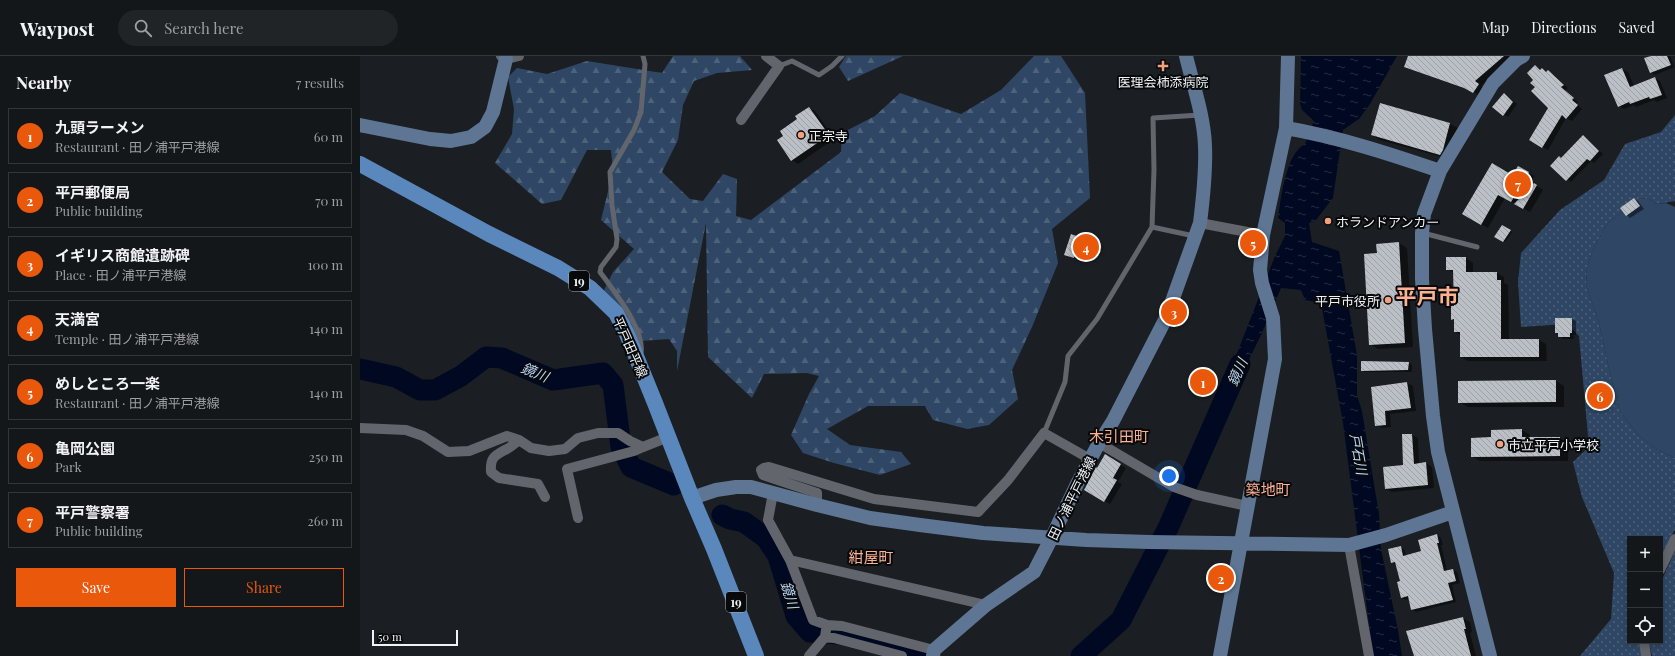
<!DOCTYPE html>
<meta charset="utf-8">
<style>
:root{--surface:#14171a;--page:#212427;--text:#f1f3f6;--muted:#9d9fa2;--line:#333639;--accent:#ea580c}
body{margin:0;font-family:"Playfair Display","Noto Sans JP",serif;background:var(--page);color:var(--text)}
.controls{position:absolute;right:12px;bottom:12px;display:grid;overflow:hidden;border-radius:0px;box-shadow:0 2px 6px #0003}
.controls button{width:36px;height:36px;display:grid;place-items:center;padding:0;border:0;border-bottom:1px solid var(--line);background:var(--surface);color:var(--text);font:20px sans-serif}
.scale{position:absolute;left:12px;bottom:10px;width:86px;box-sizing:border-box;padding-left:4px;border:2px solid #f0f3f6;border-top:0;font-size:11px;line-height:14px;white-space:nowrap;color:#f0f3f6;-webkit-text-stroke:3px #07090b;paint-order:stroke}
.you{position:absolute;left:809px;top:420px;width:14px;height:14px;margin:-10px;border:3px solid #fff;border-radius:50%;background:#1a73e8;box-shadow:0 0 0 6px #1a73e833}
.badge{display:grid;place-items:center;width:26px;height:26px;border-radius:50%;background:var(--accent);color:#fff;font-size:13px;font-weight:700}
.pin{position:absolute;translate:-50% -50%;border:2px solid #fff;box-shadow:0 1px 4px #0006}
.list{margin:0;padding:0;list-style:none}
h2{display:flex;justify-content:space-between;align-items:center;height:52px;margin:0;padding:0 16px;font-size:17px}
h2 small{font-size:13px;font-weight:400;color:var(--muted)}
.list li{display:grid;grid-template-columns:26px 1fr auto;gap:12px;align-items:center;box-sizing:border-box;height:56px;margin:0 8px 8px;padding:0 8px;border:1px solid var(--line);border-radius:0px}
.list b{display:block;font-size:15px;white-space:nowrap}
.list p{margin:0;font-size:13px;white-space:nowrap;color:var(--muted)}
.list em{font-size:13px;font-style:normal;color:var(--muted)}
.actions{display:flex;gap:8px;padding:12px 16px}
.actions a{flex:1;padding:9px 0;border:1px solid var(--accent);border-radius:0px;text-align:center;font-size:14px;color:var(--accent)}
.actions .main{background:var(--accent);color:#fff}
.icon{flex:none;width:22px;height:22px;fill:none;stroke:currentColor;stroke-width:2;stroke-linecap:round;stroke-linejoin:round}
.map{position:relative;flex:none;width:1315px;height:600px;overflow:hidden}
header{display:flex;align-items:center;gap:24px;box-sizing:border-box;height:56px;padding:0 20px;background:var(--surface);border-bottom:1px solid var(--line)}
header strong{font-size:19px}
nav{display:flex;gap:22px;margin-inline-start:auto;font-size:14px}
.search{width:280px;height:36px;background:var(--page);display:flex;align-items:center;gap:10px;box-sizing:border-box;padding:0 14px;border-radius:22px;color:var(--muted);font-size:15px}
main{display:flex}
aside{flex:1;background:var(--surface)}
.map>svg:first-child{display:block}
</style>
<header>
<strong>Waypost</strong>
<div class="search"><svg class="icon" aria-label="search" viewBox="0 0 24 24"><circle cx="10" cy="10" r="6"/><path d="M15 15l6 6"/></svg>Search here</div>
<nav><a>Map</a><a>Directions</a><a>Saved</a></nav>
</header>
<main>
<aside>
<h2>Nearby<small>7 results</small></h2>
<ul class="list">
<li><span class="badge">1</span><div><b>九頭ラーメン</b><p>Restaurant · 田ノ浦平戸港線</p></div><em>60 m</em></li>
<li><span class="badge">2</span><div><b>平戸郵便局</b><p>Public building</p></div><em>70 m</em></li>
<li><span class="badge">3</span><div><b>イギリス商館遺跡碑</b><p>Place · 田ノ浦平戸港線</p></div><em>100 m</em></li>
<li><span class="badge">4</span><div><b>天満宮</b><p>Temple · 田ノ浦平戸港線</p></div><em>140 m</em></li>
<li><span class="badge">5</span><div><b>めしところ一楽</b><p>Restaurant · 田ノ浦平戸港線</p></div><em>140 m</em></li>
<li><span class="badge">6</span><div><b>亀岡公園</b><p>Park</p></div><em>250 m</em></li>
<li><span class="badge">7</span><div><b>平戸警察署</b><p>Public building</p></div><em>260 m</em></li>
</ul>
<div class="actions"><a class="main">Save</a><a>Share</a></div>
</aside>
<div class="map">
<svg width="1315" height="600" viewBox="0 0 1315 600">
<defs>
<pattern id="forest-firs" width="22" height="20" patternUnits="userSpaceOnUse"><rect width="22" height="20" fill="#2f4764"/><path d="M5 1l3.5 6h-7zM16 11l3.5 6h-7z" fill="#4d627b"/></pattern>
<pattern id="park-dots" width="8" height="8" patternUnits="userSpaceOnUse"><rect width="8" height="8" fill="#2f4764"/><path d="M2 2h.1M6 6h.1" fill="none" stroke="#4d627b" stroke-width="1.8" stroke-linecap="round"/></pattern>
<pattern id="water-ripples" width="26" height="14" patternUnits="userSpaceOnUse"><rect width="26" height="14" fill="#000921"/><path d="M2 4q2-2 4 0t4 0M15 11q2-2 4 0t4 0" fill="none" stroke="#262d42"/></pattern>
<pattern id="building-back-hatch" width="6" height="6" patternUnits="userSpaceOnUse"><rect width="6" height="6" fill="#bbc0c6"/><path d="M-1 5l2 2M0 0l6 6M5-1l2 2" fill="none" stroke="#9ea2a7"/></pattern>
</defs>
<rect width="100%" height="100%" fill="#1b1f23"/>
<path fill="#2f4764" d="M1280 142 1289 143 1297 148 1306 147 1315 151V402L1297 394 1278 379 1261 357 1251 322 1239 267 1226 229 1227 210 1235 189 1248 167Z"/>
<path fill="url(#forest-firs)" d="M313 0H380L392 14 357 17 334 25 323 49 318 84 302 116 330 143 343 145 363 118 377 123 376 160 391 164 481 96 482 77 515 60 540 37 601 58 641 34 674 0H701L725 37 730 142 692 173 698 207 672 271 652 314 658 343 629 369 607 373 573 364 565 350H508L467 373 490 389 541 396 551 408 520 419 474 407 443 397 431 379 449 338 459 320 447 317 404 318 392 342 348 301 346 167 317 315V295L309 283 280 285 261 265 244 234 253 216 274 193 241 164 253 115 251 94H227L201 144 182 148 135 107 152 78 154 53 148 21 157 12 187 18 227 5 302 17Z
M486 0H543L488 25 479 11Z"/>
<path fill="url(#park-dots)" d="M1315 59V145L1297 148 1289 143 1280 142 1248 167 1235 189 1227 210 1226 229 1239 267 1251 322 1261 357 1278 379 1297 394 1315 402V473L1300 504V483H1270V585H1280L1281 600H1220L1251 563 1254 517 1222 441 1213 406 1229 391 1219 280 1207 268 1161 271 1158 226 1161 197 1200 154 1244 124 1265 88 1301 76Z
M1315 495V600H1292L1289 585H1300V528Z"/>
<path fill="url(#water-ripples)" d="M941 0H1037L1010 48 999 63 983 74 973 142 956 164 949 167 952 186 979 195 997 299V339L1002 355 1019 458 1021 493 1038 574 1042 600H1013L983 367 961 247 945 244 941 234 921 232 901 279 874 334 863 333 915 200 925 180V167L918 162C921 142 926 97 945 88L954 65 942 54 940 47Z"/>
<path fill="#0007" d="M1049 0H1155L1121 30 1125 32 1120 40 1110 34 1052 14 1045 10Z
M1293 0H1310L1314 11 1295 19 1291 16Z
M1175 10 1181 14 1193 18 1208 32 1205 35 1218 46 1217 48 1222 53 1212 65 1206 62 1188 94 1170 84 1189 52 1177 31 1175 23Z
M1262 13 1268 16 1274 30 1295 22 1300 25 1307 42 1297 46 1294 44 1276 51 1274 49 1264 53 1259 50Z
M1148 41 1157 48 1148 61 1134 50Z
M1021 48 1090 68 1098 72 1089 103 1020 84 1012 79Z
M449 52 455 55 474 83 438 108 432 104 424 80Z
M1223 80 1243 98 1234 107 1231 105 1211 126 1191 110 1202 103Z
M1158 111 1174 120 1163 139 1174 128 1183 134 1170 156 1145 142 1128 172 1103 158 1153 120Z
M1274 143 1278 145 1284 153 1270 162 1267 159Z
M1142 170 1152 176 1145 186 1136 181Z
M721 183 725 185 718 204 709 200Z
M1039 187 1047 192 1053 291 1018 293 1010 288 1018 198Z
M1106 202 1113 207V217H1137L1144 221V227L1148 229 1149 284H1179L1186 288 1187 305H1108L1101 301V279L1095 276V265L1092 263 1095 251 1094 217 1087 213Z
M1212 263 1216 265V279H1213L1214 283H1203L1199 280V279L1196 277Z
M1048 306 1052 309V316H1005L1002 314Z
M1196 325 1204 330V351H1108L1099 346Z
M1047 327 1053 330 1056 355 1030 358 1031 371 1022 372 1016 369 1012 332Z
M1162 374 1170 379V382H1200L1208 387V405H1120L1112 400 1132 382V375Z
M1043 379H1052L1058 382 1059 408 1066 407 1072 411 1074 432 1032 436 1026 433 1044 410Z
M745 399 766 412 758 426 762 428 750 448 725 433Z
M1077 479 1081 482 1083 489H1081L1087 515 1093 514 1097 516 1100 527 1092 529 1096 546 1056 556 1052 554 1050 543 1046 544 1042 542 1041 526 1036 509 1032 506 1040 491 1044 493 1046 500 1062 495Z
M1103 562 1110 566 1112 576 1110 577 1116 600H1054Z"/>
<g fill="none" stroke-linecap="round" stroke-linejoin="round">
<path stroke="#000921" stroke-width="21" d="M0 313 36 321 60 334H75L101 320 126 301 142 302 193 324 243 317 253 329 261 391 271 411 314 429
M362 459 370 463 384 466 406 482 418 500 436 560 450 576 480 578 565 600
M721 600 761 564 808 472 880 308"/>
</g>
<path fill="url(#building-back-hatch)" d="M1048 0H1144L1115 25 1119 28 1113 37 1104 32 1044 11Z
M1291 0H1307L1311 9 1290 17 1284 2Z
M1175 9 1180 14 1182 12 1186 16 1188 14 1204 29 1201 31 1214 42 1212 44 1218 49 1206 63 1202 59 1182 92 1169 84 1188 52 1171 35 1175 31 1170 27 1173 24 1167 17Z
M1262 12 1270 31 1295 21 1302 39 1290 43 1289 41 1270 48 1269 46 1258 51 1244 19Z
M1144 37 1153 46 1143 60 1132 51Z
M1020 47 1090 67 1083 94 1080 99 1011 79Z
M449 51 469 79 431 105 417 84 423 80 420 75 437 63 435 60Z
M1223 79 1239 95 1230 105 1227 103 1206 125 1190 110 1199 100 1201 102Z
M1132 107 1152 119 1158 110 1169 116 1151 146 1138 139 1121 169 1102 158Z
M1174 127 1177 129 1163 153 1154 148Z
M1274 142 1280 150 1266 160 1260 152Z
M1142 169 1151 174 1143 186 1134 181Z
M711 178 722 182 714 202 704 199Z
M1039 186 1045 287 1009 289 1004 198 1017 197 1016 188Z
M1086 201H1106V216H1137V224H1141V283H1179V301H1100V276H1094V263L1091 264V250H1094L1093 214H1086Z
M1195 262H1212V277H1210V281H1198V277H1195Z
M1001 305 1049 306 1048 314 1001 315Z
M1196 324V346L1098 347V325Z
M1047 326 1051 352 1025 355 1026 369 1015 370 1011 331Z
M1162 373V381H1200V400L1111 401V382L1131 381V374Z
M1042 378H1052L1054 408 1066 406 1068 429 1025 433 1023 411 1043 409Z
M745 398 761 408 753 422 757 424 744 446 724 434 736 411 737 412Z
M1077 478 1079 487H1077L1084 515 1093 513 1096 525 1088 527 1093 544 1051 554 1048 540 1041 542 1037 526 1040 525 1035 506 1031 507 1028 493 1041 490 1043 500 1061 495 1058 484Z
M1103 561 1106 573H1104L1111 600H1054L1046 575Z"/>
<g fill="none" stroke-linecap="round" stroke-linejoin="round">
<path stroke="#62666c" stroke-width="5" d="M419 10 432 5 459 19 472 10 482 0
M792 171 834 180
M1063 177 1117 191
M280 301C289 278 253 234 240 216L241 211 256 191 257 183 252 149 250 116 274 74 281 56 285 8 283 0
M684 377 705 326 708 300 737 263 792 171 794 114 793 62 840 59"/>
<path stroke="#62666c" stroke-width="10" d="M141 0 146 3 159 0
M381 64 419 10 406 0
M840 167 903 179
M0 372 46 374 63 380 88 396 109 395 147 380 159 384 171 392 189 395 205 393 218 382 238 377H258L270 385 283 391 308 381
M159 384C154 388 150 392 145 394 134 400 130 402 131 416L139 422 178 428 185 441
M739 387 814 431 837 439 887 450
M413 437 408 464 430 504 453 564 467 569 482 570 574 594
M457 449V437L403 419 401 414 404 412 409 411 514 443 618 456 648 424 684 377 730 403
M218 462 207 413 274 395 283 391
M989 489 1009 600
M430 504 626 549
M1300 514 1315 483
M465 581 474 582 542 600
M1284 585 1286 600
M449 600 465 581 466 574"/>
<path stroke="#5e7694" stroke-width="14" d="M0 69 70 83 91 85 111 81 125 71 133 56 146 3
M926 72C978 81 1030 98 1080 115
M332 442 356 434 376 431H391L457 449 510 462 560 469 623 477 726 484 789 486 989 489 1026 479 1093 456
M573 600 574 594 626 549 674 516 692 481 717 428 739 387 753 365 806 262 840 167C843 143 846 114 845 90 844 60 833 29 826 0
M860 600 915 303 913 262 902 227 900 214 903 179 926 72 928 0
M1130 600 1078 396 1073 360 1065 273 1062 223V177L1064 158 1080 115 1133 27 1156 4 1163 0"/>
<path stroke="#5a87bc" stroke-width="16" d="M0 108 129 178 198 212 230 232 256 257 267 278 295 347 332 442 354 493 396 600"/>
</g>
<g fill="#f2a17e" stroke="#07090b" stroke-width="1.5">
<path d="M801 4h4v4h4v4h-4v4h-4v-4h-4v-4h4z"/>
<circle cx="441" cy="79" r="4"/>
<circle cx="968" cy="165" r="4"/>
<circle cx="1028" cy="244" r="4"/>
<circle cx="1140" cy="388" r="4"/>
</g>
<g text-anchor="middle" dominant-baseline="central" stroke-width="4" stroke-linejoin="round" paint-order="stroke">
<g fill="#07090b" stroke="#aaadb0" stroke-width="1">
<rect x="209" y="215" width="20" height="20" rx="3"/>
<rect x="366" y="536" width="20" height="20" rx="3"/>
</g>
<g font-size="12" font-weight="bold" fill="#f0f3f6">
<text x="219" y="225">19</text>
<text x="376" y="546">19</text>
</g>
<g font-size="13" fill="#f0f3f6" stroke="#07090b" text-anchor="start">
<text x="803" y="25" text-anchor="middle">医理会柿添病院</text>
<text x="449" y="79">正宗寺</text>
<text x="976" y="165">ホランドアンカー</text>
<text x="1020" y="244" text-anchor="end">平戸市役所</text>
<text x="1148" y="388">市立平戸小学校</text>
</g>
<g font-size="13" fill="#f0f3f6" stroke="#07090b">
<text transform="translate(271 291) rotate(66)">平戸田平線</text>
<text transform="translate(711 442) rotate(-64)">田ノ浦平戸港線</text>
</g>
<g font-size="14" font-style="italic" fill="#bad5f5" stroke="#07090b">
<text transform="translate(175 316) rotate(22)">鏡川</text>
<text transform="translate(877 316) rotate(-66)">鏡川</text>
<text transform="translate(999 398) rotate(80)">戸石川</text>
<text transform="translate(430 539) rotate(73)">鏡川</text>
</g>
<g font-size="15" fill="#fdb191" stroke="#07090b">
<text x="759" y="380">木引田町</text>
<text x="908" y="433">築地町</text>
<text x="511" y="501">紺屋町</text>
</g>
<g font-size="21" font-weight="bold" fill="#fdb191" stroke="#07090b">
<text x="1067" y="239">平戸市</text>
</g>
</g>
</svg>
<div class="controls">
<button>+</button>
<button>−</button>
<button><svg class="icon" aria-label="locate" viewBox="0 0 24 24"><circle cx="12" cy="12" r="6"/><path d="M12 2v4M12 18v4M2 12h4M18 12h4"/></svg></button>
</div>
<div class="scale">50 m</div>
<div class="you"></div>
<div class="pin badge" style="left:843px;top:326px">1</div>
<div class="pin badge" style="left:861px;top:522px">2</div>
<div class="pin badge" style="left:814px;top:256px">3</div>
<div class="pin badge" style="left:726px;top:191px">4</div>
<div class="pin badge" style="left:893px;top:187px">5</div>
<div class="pin badge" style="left:1240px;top:340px">6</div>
<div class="pin badge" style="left:1158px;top:128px">7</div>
</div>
</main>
